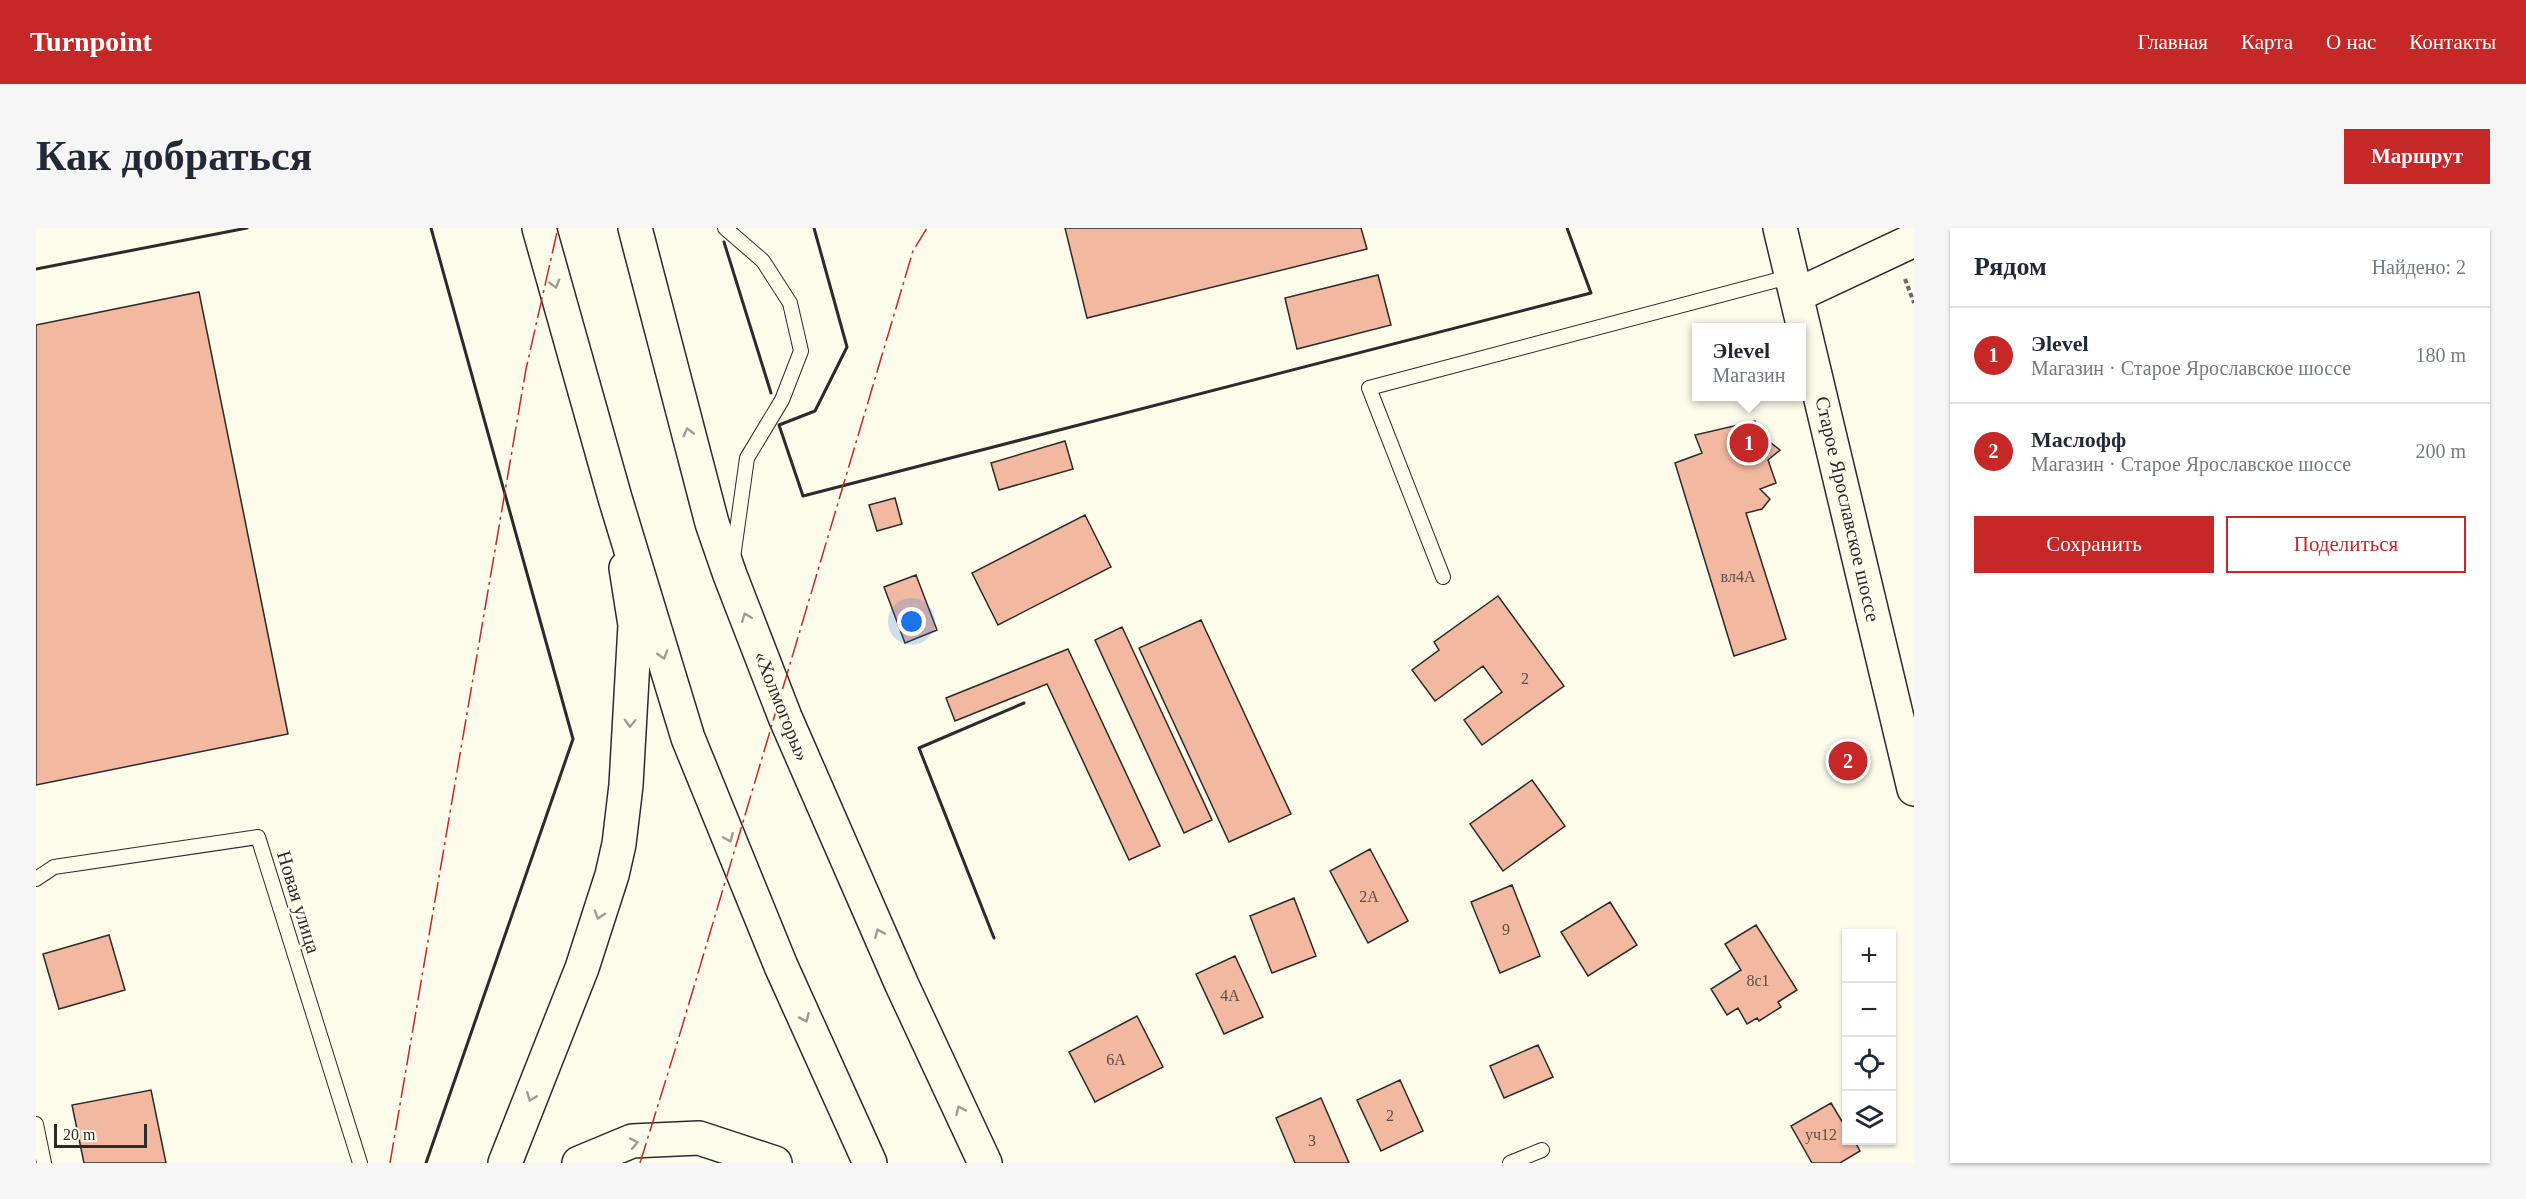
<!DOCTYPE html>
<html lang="ru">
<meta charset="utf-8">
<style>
:root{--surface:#fff;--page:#f6f6f7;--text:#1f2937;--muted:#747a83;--line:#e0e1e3;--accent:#c62828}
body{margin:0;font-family:Georgia,serif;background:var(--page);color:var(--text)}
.controls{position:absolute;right:18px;bottom:18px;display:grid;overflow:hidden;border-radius:0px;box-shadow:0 2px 4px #0004}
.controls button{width:54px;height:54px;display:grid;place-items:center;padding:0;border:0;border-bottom:2px solid var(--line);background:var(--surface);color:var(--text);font:30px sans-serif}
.scale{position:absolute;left:18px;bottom:15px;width:93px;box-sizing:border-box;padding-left:6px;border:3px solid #2b2b2b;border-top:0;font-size:16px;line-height:21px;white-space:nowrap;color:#2b2b2b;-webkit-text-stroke:4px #fdfbea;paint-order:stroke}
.you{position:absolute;left:876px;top:394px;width:21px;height:21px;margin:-15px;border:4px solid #fff;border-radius:50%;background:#1a73e8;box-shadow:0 0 0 9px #1a73e833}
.badge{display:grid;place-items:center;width:39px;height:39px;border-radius:50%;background:var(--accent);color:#fff;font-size:20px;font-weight:700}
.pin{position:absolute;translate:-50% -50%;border:3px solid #fff;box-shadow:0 2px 6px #0006}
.popup{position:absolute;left:1656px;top:95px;width:114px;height:78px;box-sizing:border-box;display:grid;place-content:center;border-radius:0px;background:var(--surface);filter:drop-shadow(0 2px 4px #0005);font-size:20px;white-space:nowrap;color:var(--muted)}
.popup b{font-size:22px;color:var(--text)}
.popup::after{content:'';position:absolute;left:50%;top:100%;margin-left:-12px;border:12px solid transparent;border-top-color:var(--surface)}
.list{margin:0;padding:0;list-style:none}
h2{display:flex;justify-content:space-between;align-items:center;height:78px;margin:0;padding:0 24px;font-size:26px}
h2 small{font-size:20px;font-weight:400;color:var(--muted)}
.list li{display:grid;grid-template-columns:39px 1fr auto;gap:18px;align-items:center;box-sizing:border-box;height:96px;padding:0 24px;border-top:2px solid var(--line)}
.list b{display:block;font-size:22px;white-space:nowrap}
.list p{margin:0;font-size:20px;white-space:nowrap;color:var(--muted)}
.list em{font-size:20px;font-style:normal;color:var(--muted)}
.actions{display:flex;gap:12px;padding:18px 24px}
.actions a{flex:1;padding:14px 0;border:2px solid var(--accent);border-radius:0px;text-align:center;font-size:21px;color:var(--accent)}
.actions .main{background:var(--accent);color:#fff}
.icon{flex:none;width:33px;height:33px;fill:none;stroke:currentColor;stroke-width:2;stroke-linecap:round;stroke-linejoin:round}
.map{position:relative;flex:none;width:1878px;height:935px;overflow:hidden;border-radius:0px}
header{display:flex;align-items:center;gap:36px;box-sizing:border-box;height:84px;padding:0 30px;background:var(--accent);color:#fff}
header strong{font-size:28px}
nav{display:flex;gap:33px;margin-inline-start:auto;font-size:21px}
.intro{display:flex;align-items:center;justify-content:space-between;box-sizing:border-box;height:144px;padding:0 36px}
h1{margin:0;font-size:42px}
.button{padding:15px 27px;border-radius:0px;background:var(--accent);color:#fff;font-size:21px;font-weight:700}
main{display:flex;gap:36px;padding:0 36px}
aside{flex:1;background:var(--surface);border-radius:0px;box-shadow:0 2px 4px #0004}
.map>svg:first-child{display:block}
</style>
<header>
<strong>Turnpoint</strong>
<nav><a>Главная</a><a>Карта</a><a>О нас</a><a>Контакты</a></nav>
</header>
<div class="intro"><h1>Как добраться</h1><a class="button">Маршрут</a></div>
<main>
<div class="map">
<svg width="1878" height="935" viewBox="0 0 1878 935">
<rect width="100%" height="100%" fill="#fdfbea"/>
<path fill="#f2b8a0" stroke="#2b2b2b" stroke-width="1.5" d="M1029 0H1325L1331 21 1051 90Z
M1342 47 1355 97 1261 121 1249 70Z
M163 64 252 506 0 557V97Z
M1719 193 1726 208 1744 222 1732 232 1740 255 1724 261 1734 271 1726 281 1710 285 1750 411 1698 428 1639 235 1666 225 1659 207Z
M1029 213 1037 241 963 262 955 235Z
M859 270 866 296 841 303 833 277Z
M1049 287 1075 339 962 397 936 345Z
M880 347 901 402 869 415 848 359Z
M1462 368 1528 458 1446 517 1428 492 1466 464 1447 438 1399 473 1376 442 1403 422 1398 414Z
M1165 392 1255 586 1193 614 1103 420Z
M1086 399 1176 592 1148 605 1059 412Z
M1032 421 1124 618 1093 632 1011 456 919 493 910 470Z
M1821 517 1827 541 1801 548 1795 523Z
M1496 552 1529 598 1467 643 1434 596Z
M1334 621 1372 693 1332 715 1294 643Z
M1476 657 1504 728 1464 745 1435 674Z
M1258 670 1280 728 1236 745 1214 688Z
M1574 674 1601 717 1552 748 1525 704Z
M1720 697 1761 762 1742 774 1745 779 1723 793 1721 790 1711 796 1702 780 1691 787 1675 761 1705 742 1689 716Z
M73 707 89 762 23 781 7 726Z
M1199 728 1227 789 1188 806 1160 746Z
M1101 788 1127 839 1059 874 1033 824Z
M1502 817 1517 849 1468 870 1454 838Z
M1364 852 1387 903 1345 923 1321 872Z
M115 862 130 935H48L36 877Z
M1285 870 1313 935H1259L1240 890Z
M1795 875 1810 900V912H1818L1824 923 1804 935H1776L1755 898Z"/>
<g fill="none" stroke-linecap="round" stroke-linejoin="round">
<defs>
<path id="service" d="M689 0 727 33 754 75 765 123 746 172 711 230 697 330
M1407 349 1333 160 1756 48
M0 651 18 639 222 609 324 935
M0 896 8 935
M1474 935 1506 922"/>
<path id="tertiary" d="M1761 67 1878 12"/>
<path id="secondary" d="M1744 0 1878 561
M469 935 546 740 576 647 583 616 590 557 599 397 590 340
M543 935 596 913 663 910 739 935"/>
<path id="trunk" d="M503 0 579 270 652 510 745 738 834 935
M599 0 676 295 694 347 749 489 866 757 949 935"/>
</defs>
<use href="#service" stroke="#2b2b2b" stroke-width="16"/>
<use href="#tertiary" stroke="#2b2b2b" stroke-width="36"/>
<use href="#secondary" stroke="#2b2b2b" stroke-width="36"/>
<use href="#trunk" stroke="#2b2b2b" stroke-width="36"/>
<path stroke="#6a6964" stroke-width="4" stroke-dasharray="4.5 3" stroke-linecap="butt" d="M1869 51 1878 75"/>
<use href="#service" stroke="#fdfbea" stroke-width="14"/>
<use href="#tertiary" stroke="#fdfbea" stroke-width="33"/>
<use href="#secondary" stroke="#fdfbea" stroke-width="33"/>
<use href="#trunk" stroke="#fdfbea" stroke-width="33"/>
<path stroke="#2b2b2b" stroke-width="3" d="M778 0 811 119 779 183 743 197 767 268 1555 65 1531 0
M688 14 735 165
M0 41 211 0
M958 710 883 520 988 475
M390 935 537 511 395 0"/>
<path stroke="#c62828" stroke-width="1.5" stroke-dasharray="21 4.5 3 4.5" stroke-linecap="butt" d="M354 935 490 141 522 0
M604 935 640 819 877 23 891 0"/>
</g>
<defs><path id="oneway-chevron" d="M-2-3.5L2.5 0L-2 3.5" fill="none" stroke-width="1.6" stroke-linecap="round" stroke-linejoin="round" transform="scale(1.5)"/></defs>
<g stroke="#9e9d94">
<use href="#oneway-chevron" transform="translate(519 56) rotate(74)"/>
<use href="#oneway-chevron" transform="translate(652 204) rotate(-105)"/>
<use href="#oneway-chevron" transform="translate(710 389) rotate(-111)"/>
<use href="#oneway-chevron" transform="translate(627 427) rotate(73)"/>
<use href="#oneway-chevron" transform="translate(594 495) rotate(92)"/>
<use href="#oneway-chevron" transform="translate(693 610) rotate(68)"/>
<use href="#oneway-chevron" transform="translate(563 687) rotate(107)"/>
<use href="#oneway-chevron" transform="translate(843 705) rotate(-114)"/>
<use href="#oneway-chevron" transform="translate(769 790) rotate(66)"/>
<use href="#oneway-chevron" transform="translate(495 869) rotate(112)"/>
<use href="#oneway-chevron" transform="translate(924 882) rotate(-115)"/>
<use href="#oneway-chevron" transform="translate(598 915) rotate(-11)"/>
</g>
<g text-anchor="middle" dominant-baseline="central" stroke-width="4.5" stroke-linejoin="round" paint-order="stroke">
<g font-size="16" fill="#5d4e48">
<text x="1702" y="348">вл4А</text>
<text x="1489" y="450">2</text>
<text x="1333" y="668">2А</text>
<text x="1470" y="701">9</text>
<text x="1722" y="752">8с1</text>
<text x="1194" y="767">4А</text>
<text x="1080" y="831">6А</text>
<text x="1354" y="887">2</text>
<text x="1785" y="906">уч12</text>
<text x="1276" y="912">3</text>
</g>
<g font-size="20" fill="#2b2b2b" stroke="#fdfbea">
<text transform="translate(1812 281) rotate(77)">Старое Ярославское шоссе</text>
<text transform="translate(746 478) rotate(68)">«Холмогоры»</text>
<text transform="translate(263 674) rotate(73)">Новая улица</text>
</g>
</g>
</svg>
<div class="controls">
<button>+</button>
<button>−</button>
<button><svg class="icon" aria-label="locate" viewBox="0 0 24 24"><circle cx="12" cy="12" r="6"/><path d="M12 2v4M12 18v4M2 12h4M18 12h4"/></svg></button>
<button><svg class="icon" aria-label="layers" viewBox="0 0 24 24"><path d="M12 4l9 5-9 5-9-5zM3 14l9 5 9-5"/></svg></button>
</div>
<div class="scale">20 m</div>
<div class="you"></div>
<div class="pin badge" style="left:1713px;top:215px">1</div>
<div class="popup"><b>Эlevel</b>Магазин</div>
<div class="pin badge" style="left:1812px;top:533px">2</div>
</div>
<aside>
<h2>Рядом<small>Найдено: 2</small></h2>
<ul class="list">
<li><span class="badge">1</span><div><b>Эlevel</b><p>Магазин · Старое Ярославское шоссе</p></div><em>180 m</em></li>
<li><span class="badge">2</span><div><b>Маслофф</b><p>Магазин · Старое Ярославское шоссе</p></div><em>200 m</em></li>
</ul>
<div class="actions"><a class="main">Сохранить</a><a>Поделиться</a></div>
</aside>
</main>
